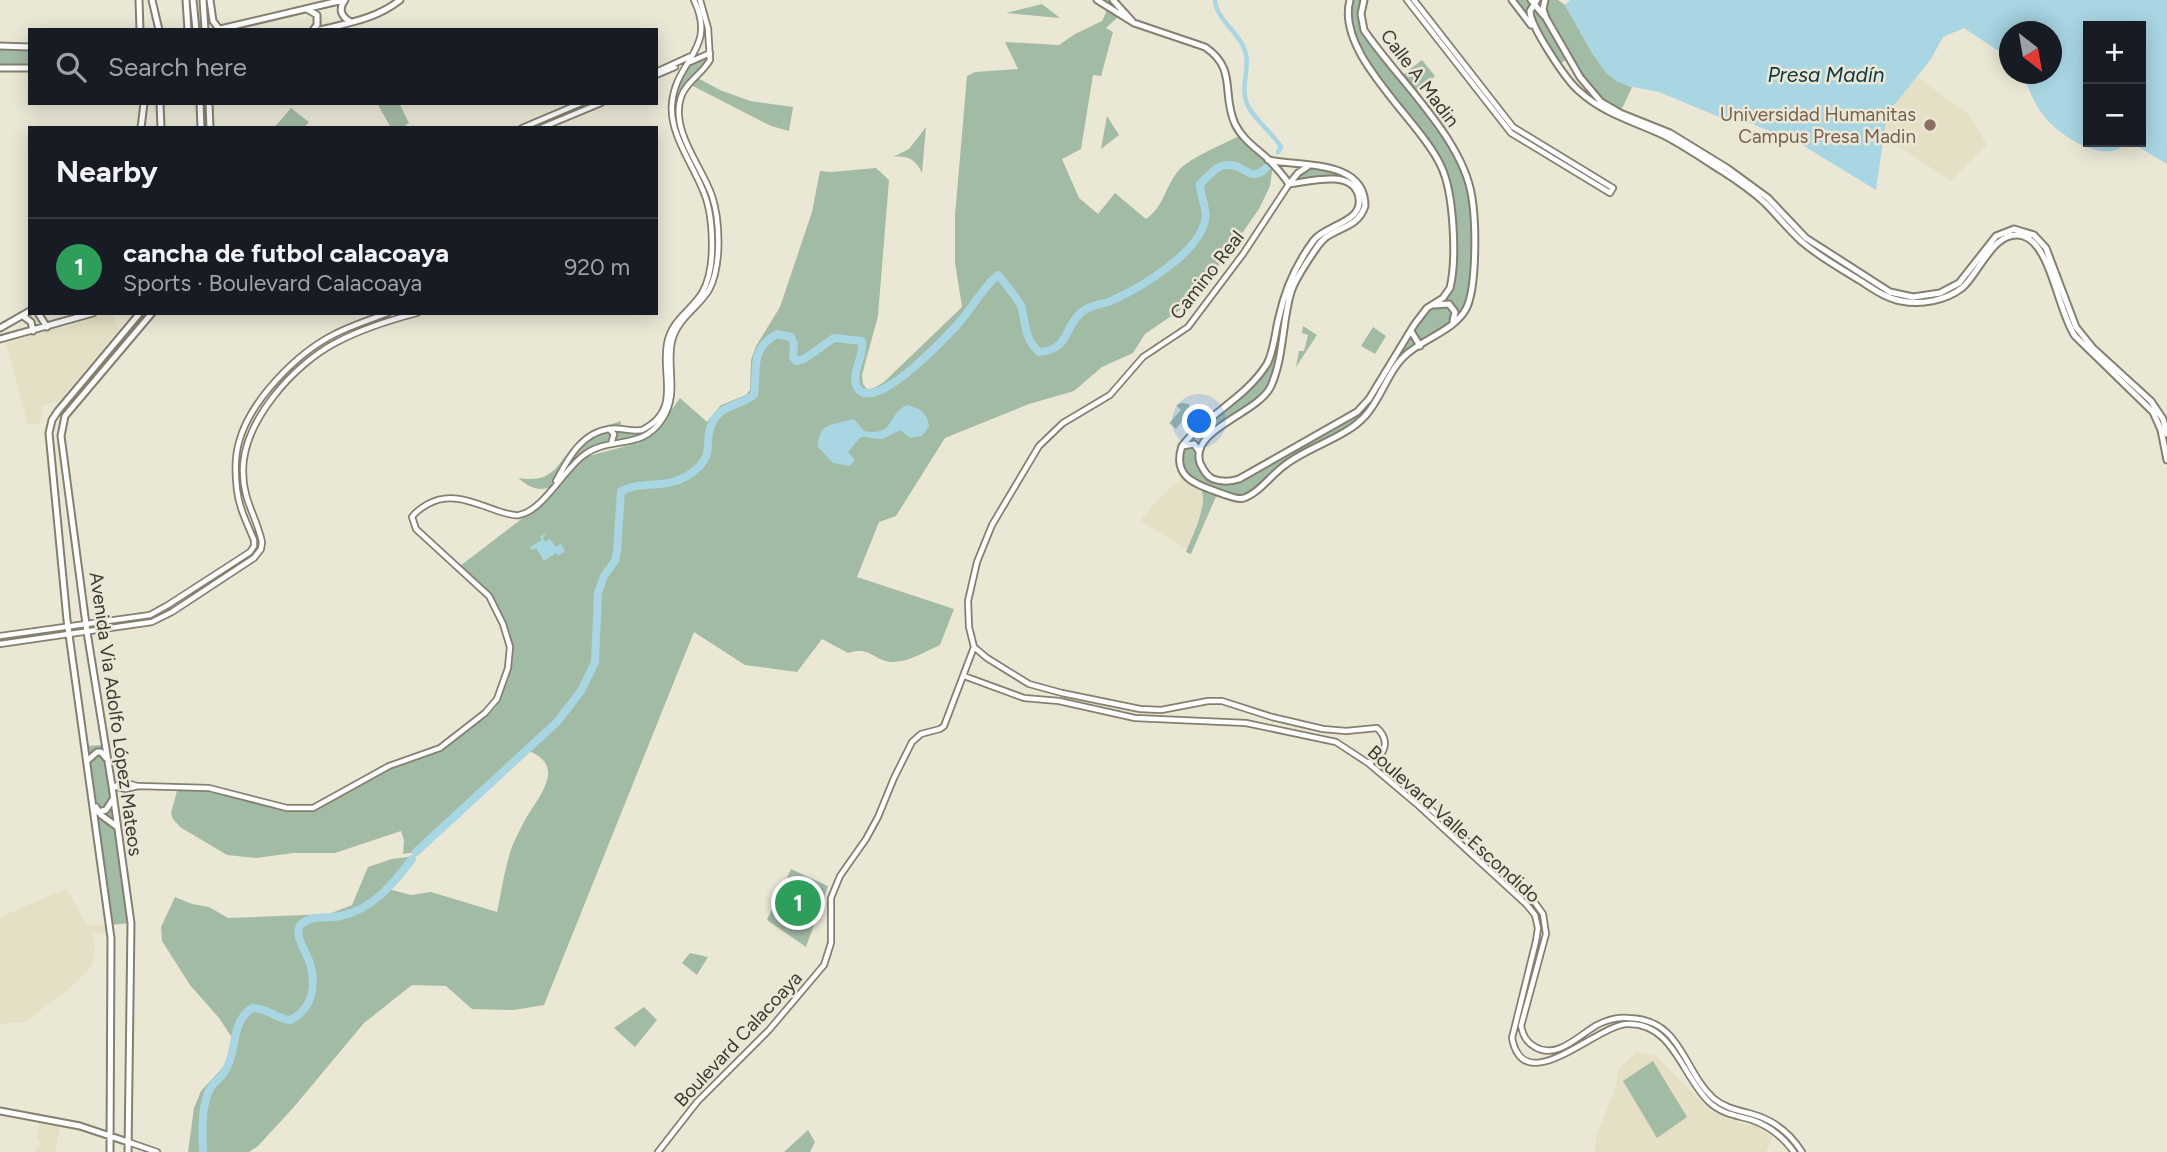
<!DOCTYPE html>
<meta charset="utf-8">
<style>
:root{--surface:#171b24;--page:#242831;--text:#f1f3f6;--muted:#9ea1a6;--line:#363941;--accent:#8c9099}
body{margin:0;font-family:Figtree,sans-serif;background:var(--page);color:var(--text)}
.controls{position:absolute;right:21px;top:21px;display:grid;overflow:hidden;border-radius:0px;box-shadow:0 4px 18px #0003}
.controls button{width:63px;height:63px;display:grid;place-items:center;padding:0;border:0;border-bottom:2px solid var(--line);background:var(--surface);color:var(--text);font:35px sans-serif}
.compass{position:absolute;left:1999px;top:21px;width:63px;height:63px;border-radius:50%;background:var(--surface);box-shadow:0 4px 18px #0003;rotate:149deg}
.you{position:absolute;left:1200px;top:422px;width:24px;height:24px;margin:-18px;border:5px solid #fff;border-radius:50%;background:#1a73e8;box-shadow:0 0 0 10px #1a73e833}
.badge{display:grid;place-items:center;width:46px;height:46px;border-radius:50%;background:var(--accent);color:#fff;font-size:23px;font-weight:700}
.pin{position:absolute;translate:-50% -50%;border:4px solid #fff;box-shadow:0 2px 7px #0006}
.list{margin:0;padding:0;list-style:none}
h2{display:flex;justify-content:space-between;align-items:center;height:91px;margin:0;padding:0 28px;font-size:30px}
h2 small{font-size:23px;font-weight:400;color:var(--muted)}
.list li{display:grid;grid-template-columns:46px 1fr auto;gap:21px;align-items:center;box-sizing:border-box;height:98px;padding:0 28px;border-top:2px solid var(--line)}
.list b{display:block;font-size:26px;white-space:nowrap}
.list p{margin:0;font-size:23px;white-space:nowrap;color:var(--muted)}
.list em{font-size:23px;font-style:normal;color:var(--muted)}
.icon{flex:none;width:38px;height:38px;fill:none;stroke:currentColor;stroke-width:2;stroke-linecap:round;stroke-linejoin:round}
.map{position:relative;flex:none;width:2167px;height:1152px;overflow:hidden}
.search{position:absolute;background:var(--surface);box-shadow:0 4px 18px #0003;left:28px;top:28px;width:630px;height:77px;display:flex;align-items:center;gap:18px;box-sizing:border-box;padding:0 24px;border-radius:0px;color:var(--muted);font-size:26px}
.panel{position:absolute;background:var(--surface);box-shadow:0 4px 18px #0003;left:28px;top:126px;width:630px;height:189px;border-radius:0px}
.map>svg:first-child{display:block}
</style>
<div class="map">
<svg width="2167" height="1152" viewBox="0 0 2167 1152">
<rect width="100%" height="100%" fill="#ebe7d5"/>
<path fill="#e5dfc5" d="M1916 76 1969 115 1987 145 1951 181 1883 136 1887 114Z
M107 313H111L119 329 59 401 41 407 43 414 39 423 28 425 6 343 27 337V335L56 327 57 330Z
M1185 476 1200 485 1203 496 1201 512 1187 549 1140 521 1160 497Z
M66 889 87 925H109L110 932 93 934 95 953 92 966 63 994 24 1022 0 1024V917Z
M1636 1052 1656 1056 1712 1112 1740 1123 1757 1126 1772 1132 1774 1136 1766 1152H1595L1596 1135 1614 1093 1619 1069Z
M39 1124 60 1127 55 1152H35L36 1147H39L41 1141 37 1139Z"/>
<path fill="#a2bba5" d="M1097 0H1113L1134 23 1119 16 1106 28 1113 32 1101 76 1093 75 1081 149 1062 159 1079 198 1098 214 1115 193 1146 219C1164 207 1165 186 1179 170 1191 157 1224 144 1241 135L1273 164 1270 186 1259 209 1224 259 1183 308 1145 334 1133 353 1102 367 1074 391 1029 404 945 438 896 516 879 522 857 577 954 609 940 645C926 651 907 663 891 662 872 660 871 646 848 653L822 639 797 672 745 665 694 632 544 1005 514 1010 472 1009 446 986 412 985 364 1023 293 1108 258 1146 249 1152H188L194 1108 201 1091 225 1065 232 1046 231 1036 219 1018 190 985 162 941 161 927 175 897 192 904 209 907 228 918 329 914 352 905 368 867 392 859 415 856 402 875 388 889 411 895 431 892 497 912C502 890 505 865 513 844 517 836 521 827 525 820 538 797 569 765 526 750L416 852 403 854 404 840 401 831 335 853H293L256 858 227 855 180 827 173 819 171 813 178 787 209 788 287 808H313L389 766 432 751 486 717 496 707 508 680 513 659V648L506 624 496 604 482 586 460 566 528 514 588 456 638 443 655 433 680 398 707 422 721 405 746 395 750 390 751 360 756 346 780 307 812 212 820 171 831 172 876 168 889 180 878 316 862 375 863 384 867 389 874 388 884 382 962 307 955 263V215L967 76 975 72 1018 69 1005 42 1059 45 1075 34 1102 21 1108 8Z
M1350 0H1364L1361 22 1400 77 1422 60 1435 76 1413 94 1454 150 1472 195 1473 283 1461 316 1406 355 1371 408 1357 423 1294 458 1244 498 1218 492 1191 554 1186 552C1192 536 1211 500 1199 485 1195 479 1187 474 1181 469L1182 446 1234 402 1266 366 1286 288 1315 239 1347 220 1358 207 1356 189 1339 179 1289 184 1298 173 1310 166 1350 175 1365 197 1360 217 1324 240 1296 280 1276 371 1268 393 1212 433 1199 457 1208 476 1231 482 1357 412 1427 308 1450 288 1453 215 1442 168 1391 99 1352 37Z
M1407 0H1414L1505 118 1531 139 1527 144 1516 137Z
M1512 0H1531L1544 16 1545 0H1558L1565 5 1594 56 1628 86 1632 87 1620 113 1601 102 1569 59 1558 64 1544 41Z
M1042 4 1060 18 1006 13Z
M0 48 30 49V69H0Z
M711 53C707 75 682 79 680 107 676 137 699 165 710 192 715 203 716 216 717 228 720 259 716 285 695 308 687 316 679 323 674 333 665 355 676 379 670 402 664 379 661 344 674 323 680 314 689 308 696 300 710 285 712 264 712 245 713 212 702 186 689 158 681 142 673 125 672 107 671 92 681 75 688 62Z
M696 77 720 90 750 101 793 107 789 131 771 126 689 84Z
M377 103H399L409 123 402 128H391Z
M291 108 309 122 304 128H274Z
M1107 116 1119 135 1101 149Z
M926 127 922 173C916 160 908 155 893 157L909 149Z
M1303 326 1317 335 1296 367 1299 351H1304L1308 335 1302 333Z
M1373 327 1386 336 1375 354 1361 346Z
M1182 403 1189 404 1190 411 1176 429 1169 423 1181 410 1176 405Z
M658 420 660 422 646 434 613 444 615 436 609 444 593 449 551 487C538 492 529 487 518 478 561 485 556 456 585 436 596 429 609 425 621 421L620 431C636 433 645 430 658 420Z
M105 745 131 923 110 925 85 746Z
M791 869 828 886 806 947 767 920Z
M690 953 708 957 697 975 682 963Z
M644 1007 657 1020 635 1047 614 1028Z
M1653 1061 1687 1117 1657 1138 1623 1081Z
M808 1130 815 1142 810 1152H784Z"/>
<path fill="#a8d6e3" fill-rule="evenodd" d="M1570 0H2167V164L2130 142C2125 144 2120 149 2116 150 2095 157 2062 136 2048 121 2036 109 2029 90 2023 74H2052V32H2010L2009 58 1964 28 1943 37 1931 59 1887 114 1876 190 1799 143 1750 123 1729 121 1659 92 1628 86 1616 81 1606 73 1594 56 1565 5ZM2088 26H2141V142H2088Z
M907 405C919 407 928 414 929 426L922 436 910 438 900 430 883 439C855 438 867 430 848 452L855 460 850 466 833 463 818 447C818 421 835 425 854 419L864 431C896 437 887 413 907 405Z
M546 533 543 538 545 542 550 539 556 547 561 544 565 551 558 556 556 553 544 561 536 548 532 550 530 547 542 540 540 537Z"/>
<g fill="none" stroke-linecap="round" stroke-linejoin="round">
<path stroke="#a8d6e3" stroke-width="4.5" d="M1215 0C1216 18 1235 29 1243 46 1253 65 1239 84 1247 104 1254 120 1272 132 1281 147L1278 152"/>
<path stroke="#a8d6e3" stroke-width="8" d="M416 852 557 722 581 691 595 662 598 593 604 576 615 561 617 551 621 491C646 479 665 492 693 472 718 453 701 440 714 420 722 405 742 405 754 395 758 369 749 349 777 334L791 337 794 344 793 357 796 361 804 359 834 338 862 341C865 355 850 374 857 387 873 416 945 338 957 325 972 309 981 289 998 275 1002 279 1019 301 1021 306 1026 323 1024 339 1039 352 1071 350 1063 326 1083 311 1093 304 1103 305 1113 300 1142 287 1198 253 1205 221 1208 209 1200 197 1200 184 1208 177 1216 165 1227 165 1246 163 1249 186 1268 166
M203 1152C203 1136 201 1118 205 1103 210 1081 216 1085 225 1071 239 1049 229 1024 252 1008 268 1008 276 1019 291 1020 311 1009 316 989 311 967 308 952 294 940 300 925 313 914 326 919 341 916 373 909 394 883 412 859"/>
<defs>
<path id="tertiary" d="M1407 0 1511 133 1610 193 1613 188 1513 127 1414 0
M690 62 710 53
M656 72 691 56
M656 75 675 67
M522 128 581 103
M541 128 601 103
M1289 184 1243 254 1188 327 1143 357 1110 395 1063 423 1039 446 992 525 977 562 968 601 969 627 974 647 987 658 1029 684 1062 693 1140 709 1161 710 1208 701H1222L1272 717 1323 729 1346 731 1377 728C1391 741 1385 757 1368 763
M609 429 614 434 611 444
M556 481C568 459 581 433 609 429 620 427 631 432 642 430 682 410 661 377 667 344 671 320 690 312 702 293 710 279 712 262 712 246 712 228 711 210 704 193 694 166 669 134 672 104 675 60 718 50 694 0
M0 636 150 615 168 605 250 552 254 546V540C247 523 239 508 237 490 235 474 235 456 239 442 250 401 296 354 333 335 350 326 369 320 388 313
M0 644 152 622 172 612 254 558 261 549 262 542C256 515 243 501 243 471 243 421 294 364 337 342 362 329 390 320 417 313
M964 676 1024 698 1059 701 1135 718 1246 723 1336 742 1368 763 1419 806 1526 904 1535 915 1538 928 1536 941 1512 1038C1524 1101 1597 1024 1628 1024 1673 1023 1682 1076 1709 1102 1722 1114 1735 1115 1752 1120 1770 1126 1783 1137 1794 1152
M1379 757 1387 771 1531 897 1543 914 1546 934 1521 1026C1523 1035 1526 1042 1535 1047 1557 1060 1579 1035 1597 1025 1607 1020 1617 1017 1628 1018 1682 1019 1682 1069 1713 1098 1725 1108 1737 1110 1752 1114 1774 1120 1790 1133 1802 1152
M112 786 126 789 138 786 209 788 287 808H313L389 766 440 748 485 713 497 699 508 668 510 647 503 624 489 596 416 529 412 517C416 511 421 508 428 504 452 491 474 503 498 511 505 513 512 516 519 515 543 511 564 469 584 455 610 435 642 452 663 418 679 393 666 367 672 341 677 319 698 308 709 290 715 279 717 266 718 254 719 236 718 214 712 196 702 166 670 131 681 97 686 82 702 74 710 60L708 28 700 0
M115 786 127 783 137 786
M128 1142 157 1152
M658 1152 697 1102 769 1030 824 965 831 943V898L840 876 866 839 878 817 894 778 912 742 921 734 940 729 944 726 974 647"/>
<path id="secondary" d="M139 0 140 30
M152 0 159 30
M186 0 188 30
M193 0 196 30
M203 0 205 30
M210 0 213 21 219 29
M345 0C338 9 341 17 351 22
M1097 0 1134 23 1205 47C1238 69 1221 94 1235 124 1242 139 1256 148 1268 159 1276 167 1283 175 1289 184
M1113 0 1132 21
M1512 0 1531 25
M1531 0 1544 16
M1537 0 1530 11C1530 26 1566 80 1579 91 1604 114 1633 121 1663 135 1683 145 1703 159 1722 171 1736 180 1752 191 1765 203 1777 215 1788 229 1801 241 1818 256 1840 268 1859 280 1872 288 1885 298 1901 301 1921 305 1945 301 1962 288 1979 274 1994 228 2023 236 2051 244 2058 312 2075 336L2153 412 2161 430 2167 460
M1545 0 1543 9 1546 18 1580 77 1601 102 1620 113 1670 133 1727 168 1768 198 1806 238 1890 292 1913 297 1940 293 1959 283 1996 236 2014 229 2034 235 2046 248 2076 327 2093 348 2151 401 2163 419 2167 434
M307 9 317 15V25L313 30
M216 30 343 0
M320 30C348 23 376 19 400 0
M0 46 30 47
M0 68H30
M160 103 161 128
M200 103 201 128
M209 103 210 128
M141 128 144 103
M1268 160C1301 167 1365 159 1365 206 1359 226 1340 227 1325 238 1318 244 1314 252 1309 259 1302 270 1295 280 1291 292 1282 322 1284 357 1271 386 1258 414 1189 429 1200 463 1203 469 1206 476 1213 479 1222 482 1230 482 1239 479L1357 412 1369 399 1414 325 1427 308 1443 298 1450 288C1457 259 1454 193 1441 166 1420 120 1335 54 1350 0
M1289 184C1308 182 1350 169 1358 194 1367 222 1327 224 1314 240 1296 264 1285 289 1279 317 1275 332 1274 351 1267 364 1245 399 1206 415 1182 446 1171 479 1199 485 1223 494 1230 496 1237 500 1244 498 1259 493 1272 474 1285 465 1309 446 1346 438 1366 415 1382 397 1389 368 1408 353 1426 338 1454 330 1466 309 1477 288 1476 223 1472 198 1464 139 1397 79 1364 30L1361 14 1364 0
M1289 184 1298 173 1307 167
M1434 305 1449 304 1455 312 1453 321
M38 313 47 327
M23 316 31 322 33 331
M0 328 30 311
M1411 331 1420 346
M0 339 93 313
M1182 446 1194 444 1199 451
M88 760 97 752H101L106 758
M96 807 101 815 116 826
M98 812 106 810 113 799
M0 1111 80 1126 128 1142
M110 1152 111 938 67 620 49 433 52 420 58 411 140 313
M128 1152 131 923 112 786 87 632 61 436 65 416 152 313"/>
</defs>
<use href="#tertiary" stroke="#84806f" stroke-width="8"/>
<use href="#secondary" stroke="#84806f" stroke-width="9"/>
<use href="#tertiary" stroke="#fff" stroke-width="4.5"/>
<use href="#secondary" stroke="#fff" stroke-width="5"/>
</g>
<circle fill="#8d6e63" stroke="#ebe7d5" stroke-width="2.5" cx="1930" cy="125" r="7"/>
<g text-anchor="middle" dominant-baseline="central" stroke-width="5" stroke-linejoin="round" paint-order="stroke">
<g font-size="19" fill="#3b3932" stroke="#ebe7d5">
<text transform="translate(1420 78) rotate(53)">Calle A Madin</text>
<text transform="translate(1207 275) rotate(-52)">Camino Real</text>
<text transform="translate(116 714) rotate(82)">Avenida Via Adolfo López Mateos</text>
<text transform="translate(1454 824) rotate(42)">Boulevard Valle Escondido</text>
<text transform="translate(738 1039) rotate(-47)">Boulevard Calacoaya</text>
</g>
<g font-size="19" fill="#785e54" stroke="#ebe7d5" text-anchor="end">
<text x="1916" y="114">Universidad Humanitas<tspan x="1916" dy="22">Campus Presa Madin</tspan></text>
</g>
<g font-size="21" font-style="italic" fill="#0c3841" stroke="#ebe7d5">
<text x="1826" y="74">Presa Madín</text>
</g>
</g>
</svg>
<div class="controls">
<button>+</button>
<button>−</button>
</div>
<svg class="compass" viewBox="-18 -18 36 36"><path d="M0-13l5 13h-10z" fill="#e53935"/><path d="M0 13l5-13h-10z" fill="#9ea1a6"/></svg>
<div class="you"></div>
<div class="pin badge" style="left:798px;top:903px;background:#2e9e5b">1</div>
<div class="search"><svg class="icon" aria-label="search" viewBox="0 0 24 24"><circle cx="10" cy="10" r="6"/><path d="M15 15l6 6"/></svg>Search here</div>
<section class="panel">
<h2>Nearby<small></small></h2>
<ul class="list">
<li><span class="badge" style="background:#2e9e5b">1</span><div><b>cancha de futbol calacoaya</b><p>Sports · Boulevard Calacoaya</p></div><em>920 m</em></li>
</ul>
</section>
</div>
